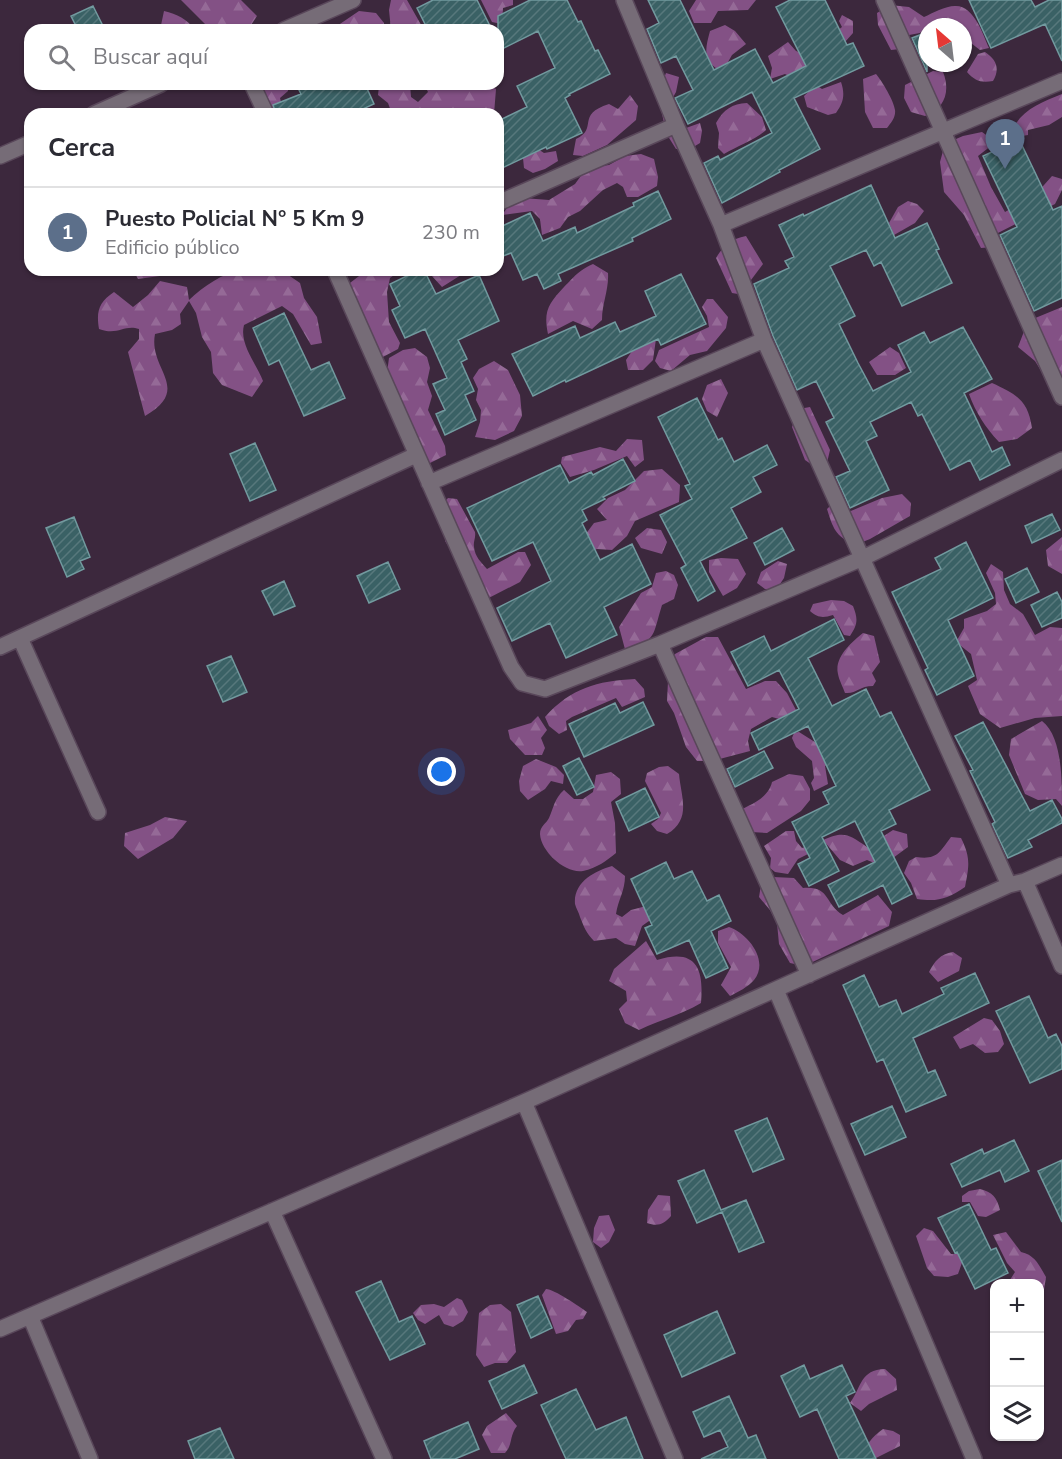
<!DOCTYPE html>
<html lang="es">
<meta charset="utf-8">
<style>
:root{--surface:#fff;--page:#f7f7f7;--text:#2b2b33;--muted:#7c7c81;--line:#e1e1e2;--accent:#1a73e8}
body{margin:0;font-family:"Nunito Sans",sans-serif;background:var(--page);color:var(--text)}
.controls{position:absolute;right:18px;bottom:18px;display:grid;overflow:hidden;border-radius:12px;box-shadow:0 2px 4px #0004}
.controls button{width:54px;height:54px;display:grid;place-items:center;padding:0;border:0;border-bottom:2px solid var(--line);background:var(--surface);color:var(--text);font:30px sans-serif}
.compass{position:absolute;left:918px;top:18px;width:54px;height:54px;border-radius:50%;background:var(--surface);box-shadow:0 2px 4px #0004;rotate:332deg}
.you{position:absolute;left:442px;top:772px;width:21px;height:21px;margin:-15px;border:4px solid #fff;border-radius:50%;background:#1a73e8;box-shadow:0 0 0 9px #1a73e833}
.badge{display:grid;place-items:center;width:39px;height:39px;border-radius:50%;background:var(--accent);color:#fff;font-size:20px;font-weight:700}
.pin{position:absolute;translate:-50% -50px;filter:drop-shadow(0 2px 3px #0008)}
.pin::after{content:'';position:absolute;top:32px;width:21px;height:18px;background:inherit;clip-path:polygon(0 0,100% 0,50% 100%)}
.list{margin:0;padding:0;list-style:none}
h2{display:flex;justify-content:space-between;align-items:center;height:78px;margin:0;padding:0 24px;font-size:26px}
h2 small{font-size:20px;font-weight:400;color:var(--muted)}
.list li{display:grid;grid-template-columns:39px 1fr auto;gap:18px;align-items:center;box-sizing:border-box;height:90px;padding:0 24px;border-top:2px solid var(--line)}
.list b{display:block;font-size:22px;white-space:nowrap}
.list p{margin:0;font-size:20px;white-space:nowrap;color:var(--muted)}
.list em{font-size:20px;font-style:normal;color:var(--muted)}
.icon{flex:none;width:33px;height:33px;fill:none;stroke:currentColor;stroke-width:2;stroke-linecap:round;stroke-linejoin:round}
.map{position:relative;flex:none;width:1062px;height:1459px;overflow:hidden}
.search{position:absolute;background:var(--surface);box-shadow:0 2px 4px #0004;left:24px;top:24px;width:480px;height:66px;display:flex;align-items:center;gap:15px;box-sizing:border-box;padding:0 21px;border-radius:18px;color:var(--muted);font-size:22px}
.panel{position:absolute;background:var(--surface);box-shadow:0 2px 4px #0004;left:24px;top:108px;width:480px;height:168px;border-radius:18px}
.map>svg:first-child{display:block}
</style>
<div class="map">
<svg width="1062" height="1459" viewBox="0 0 1062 1459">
<defs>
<pattern id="forest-firs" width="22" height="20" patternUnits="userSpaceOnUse" patternTransform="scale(1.5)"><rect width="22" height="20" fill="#835185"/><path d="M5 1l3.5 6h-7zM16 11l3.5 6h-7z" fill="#956a97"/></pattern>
<pattern id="building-hatch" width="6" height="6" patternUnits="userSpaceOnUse" patternTransform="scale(1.5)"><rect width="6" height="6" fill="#3a6165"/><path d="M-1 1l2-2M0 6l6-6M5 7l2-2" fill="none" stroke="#57787c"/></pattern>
</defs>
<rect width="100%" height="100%" fill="#3c283d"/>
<path fill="url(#forest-firs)" d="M181 0H241L257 16 251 25 223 30H211Z
M391 0H407L424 30H391L389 10Z
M481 0H513V5L503 8 502 24 492 22Z
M696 0H756L748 10 718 11 711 23H694L689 11Z
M890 5 909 7 924 17C933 13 945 6 955 6 974 5 983 35 989 48L980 50 963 37V27H927L920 33 909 35 902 40 900 49 891 50 878 25 877 13Z
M164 11C177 14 187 19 195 30H160Z
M359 11 376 13 384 23 383 30H318L334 28Z
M842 15 853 21V33L845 42 833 34 842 27 839 21Z
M725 25 735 31 746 44 732 55 728 62 729 67 722 72C702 61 705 50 710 31Z
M788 42 796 51 808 55V65L797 80 785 74 770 79 772 68 768 56Z
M985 52C997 60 1000 69 993 81 981 83 975 81 967 72L978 54Z
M933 71 943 72C951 92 944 109 925 116L911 112 904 98 905 85Z
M666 73 679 77 676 92 672 99 686 128 700 123 702 131 700 143 690 149H676L666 133 658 94Z
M876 74C882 81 894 101 895 110 896 117 891 123 887 128H873L865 112 863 79Z
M841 82C845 94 844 102 836 113L828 115 807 107 804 96 816 85 822 89Z
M246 84H288V91L280 98 284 114H260Z
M382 84H410L411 97 418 102 428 92 424 84H488L496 89 494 114H392L388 103 378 95 379 86Z
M1062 94V117L1049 125 1028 130V135L1010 138C1016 112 1039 103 1062 94Z
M630 95 638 106 636 120 607 145 583 156 573 155 576 139C599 128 575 115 609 104L618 109Z
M747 103 762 117 766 130C755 140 737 146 724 154L718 148 719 133 716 123C724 109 732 104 747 103Z
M982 132 996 142 978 156 991 187 1005 212 1036 194 1052 176 1062 179V190L1055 204 996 234 993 247 981 248 964 215 944 192 940 162 943 151 949 142 963 136Z
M535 147 544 153 556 151 558 161 545 169 533 173 524 168 523 158Z
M641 154 654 159 658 177 657 186 638 197H627L623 187 617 183 603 190 580 211 568 217 560 228 542 235 540 219 532 211 502 215 509 205 523 198 549 200 575 184 583 173 594 167 609 165 625 156Z
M908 201 917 204 924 211 915 223 894 235 889 223 898 207Z
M746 236 763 264 751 280 744 295 732 293 716 258C723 246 731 239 746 236Z
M593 264 608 273C609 290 602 303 602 320L592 329 573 321 548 334C543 311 549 303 564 287 575 276 578 271 593 264Z
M133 270H182L181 273 138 279Z
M243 270H281L300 283 304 298 317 317 322 343 311 345 293 314 282 306 244 325C239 344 256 363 263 381L252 397 222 385 213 373 211 352 202 337 196 313 189 301 180 314 181 324 172 330 155 334C148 370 193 388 145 416L128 352 139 339V329C124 324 118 336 99 329 96 311 99 302 114 292L133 307 148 295 160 281 187 287 189 300C204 286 222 273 243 270Z
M371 270H401L390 278 387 292 389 322 400 343 398 349 381 358 346 286 363 273Z
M430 270H460L461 275 442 287 431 275Z
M707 299H713L728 317 726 328 707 351 690 355 671 371 660 368 655 361 659 350 709 327 707 316 702 307Z
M1062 307V384L1051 387 1035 361 1018 347 1028 321Z
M656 339 653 360 643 370H628L626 360 632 351Z
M890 347 899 353 906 368 895 375H877L869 362Z
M415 348 427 357 430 368 427 382 432 396 428 410 445 446 446 455 430 463 422 456 387 373 389 358 403 350Z
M494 361 508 370 520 395 522 416 514 431 495 440 475 437 480 422 481 410 476 400 478 389 473 378 479 369Z
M721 379 728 393 717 417 707 411 702 399 707 385Z
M992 383C1016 394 1028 400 1032 428L1017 439 999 442C985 427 976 413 969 394Z
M810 407 830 450 826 467 818 469 805 460 792 427 799 409Z
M627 439 642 440 644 460 635 467 627 456 594 470 570 477 561 463 562 457 600 447 616 451Z
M662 469 680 485 679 502 635 521 627 536 612 550 597 549 583 554 582 539 594 523 607 520 597 509 608 498 625 490 644 471Z
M902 494 911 503 910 516 870 539 855 545C835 536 833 528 827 509L837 499 846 513 882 498Z
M448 498 457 499 475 532C476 538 473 542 474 547 475 557 481 562 487 569L518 552H525L531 565 520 582 479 603 467 587V574L445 541 446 525 438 509Z
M647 528 661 530 667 542 662 554 641 548 635 538Z
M1062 537V574L1048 566 1046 550Z
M721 558 738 559 746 574 737 588 723 596 709 572V560Z
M778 561 787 564 784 578 776 590 765 589 757 583 761 572Z
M991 564 1003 572 1004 590 1010 604 1023 614 1035 635 1050 627 1062 628V716L1035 718 1000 728 980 714 968 686 977 680 971 654 956 642 964 628V619L987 611 996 604 995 593 986 573Z
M666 571 674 575 678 585 674 599 662 605C652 637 658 637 626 653L619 627 641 593 652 587 656 573Z
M831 600 844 601 853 606C858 619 858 624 850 636L844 635 833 615C823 618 818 618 810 611L813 604Z
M863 633 874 636 880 662 872 673 876 681 873 686C859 686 857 694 845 693 843 687 839 680 838 674 834 657 852 642 863 633Z
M706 637H718L746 689 765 681H776L787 693 796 710 793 716 786 721 772 717 751 729 748 741 750 751 712 761H697L686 747 674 713 667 701 669 661 675 654Z
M635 679 644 689 645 697 622 707 616 698 572 717 566 721 567 730 559 734 549 726 545 717C571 688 597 681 635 679Z
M538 716 547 730 541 738 545 748 542 755H525L510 739 508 730 531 723Z
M1042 721C1062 736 1062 779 1062 806L1056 799 1038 800 1025 794 1009 755 1011 739Z
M799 732 840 758 825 766 828 784 814 791 811 783 814 778 812 761 796 747 792 738 794 733Z
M536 759 556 767 564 775 563 784 551 781 545 789 528 800 520 791 519 781 523 766Z
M668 766 679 774C681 797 692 819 667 834L657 831 651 824 658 819 661 813 645 781 647 773 659 767Z
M611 772 620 779 621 794 611 802 615 823 616 853C606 861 597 868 583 871 566 874 541 852 540 834 540 826 546 824 549 818 554 807 554 799 564 790L574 799H583L593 792 596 775Z
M789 774 803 776 810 789V800L801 811 767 833 751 832 732 814C747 806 768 800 772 782Z
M165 817 187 821 173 838 138 859 124 846 125 833 150 825Z
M893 830 907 834 908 847 882 866 867 860 853 866 840 860 823 840C844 831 848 834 867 847Z
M786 831H794L796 841 802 848 811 845 816 850 798 859 788 874 775 872 770 868 771 858 764 846Z
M951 837 961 838C971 858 969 866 965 887 947 899 938 902 917 899L911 883 904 873 909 861 916 857C937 860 939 853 951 837Z
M612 866 625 876C625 891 618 900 616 914L622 917 631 910 654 904 660 913 642 926 635 946 625 944 616 938 594 941C586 933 584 927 580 917 579 913 576 908 575 904 573 882 595 871 612 866Z
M773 877 794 878 803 888C831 886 824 904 843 915L878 895 892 912 889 926 804 966 790 963 779 944 777 923 770 910 759 897 761 885Z
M729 927C747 933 770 960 754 980 748 987 738 992 730 996L721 985 731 967 718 943V931Z
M646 941 657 960C696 948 704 968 701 1003 681 1015 660 1020 639 1030L625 1023 619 1009 627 1001 626 991 609 981 614 969Z
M953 952 962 958 959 971 938 982 929 972C935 961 940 954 953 952Z
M984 1018 992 1020 1000 1031 1004 1044 998 1052 985 1053 973 1044 960 1049 953 1037Z
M980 1189C992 1192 997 1197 1000 1210L986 1217 978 1216 970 1202H962V1196L969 1191Z
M658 1195 670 1196 671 1216C664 1224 658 1227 647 1223L648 1210Z
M609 1215 615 1230 609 1242 601 1248 593 1242 594 1228 599 1216Z
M924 1228 933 1231 951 1254H960L964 1257 958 1274 948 1277 934 1276 927 1268 916 1236Z
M1006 1232 1021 1252C1035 1255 1039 1265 1046 1277L1044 1290 1040 1295V1284L1008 1283 1015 1272 1007 1263 993 1235Z
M546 1289C554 1289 580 1307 587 1312L583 1319 576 1320 568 1331 556 1334 542 1295Z
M457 1298 462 1300 468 1312 463 1321 453 1327 444 1324 439 1315 425 1324 418 1320 413 1313 421 1305 434 1304 444 1307Z
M501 1304 511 1312 516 1352 507 1363H495L484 1367 476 1355 479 1313 490 1305Z
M885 1369 896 1379 897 1390 869 1404 861 1411 850 1403C862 1386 860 1370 885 1369Z
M506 1413 517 1426C509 1436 513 1445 505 1453H491L482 1435 487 1426Z
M883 1429 893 1431 900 1435V1446L874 1459H862C865 1445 872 1437 883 1429Z"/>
<path fill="url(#building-hatch)" stroke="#729a9f" stroke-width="1.5" d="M433 0H477L492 30H428L417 8Z
M530 0H567L578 22 581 21 595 51 598 50 610 74 569 94 570 95 565 98 582 133 547 149 546 147 498 170V121L527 107 517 86 555 68 538 31 498 51V16Z
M648 0H680L714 70 755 49 773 83 806 66 776 7 790 0H825L847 45 853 43 864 66 794 98 820 149 779 170 780 172 722 203 704 163 718 156 720 160 772 133 752 92 688 124 675 98 693 90 676 56 661 63 647 29 659 23Z
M969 0H1031L1035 7 1049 0H1062V61L1045 24 991 48Z
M93 6 105 30H78L71 16Z
M927 32V72L912 38Z
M296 84H365L374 104 352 114H276L273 105 301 94Z
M1019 139 1053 210 1062 206V298L1034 311 1000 235 1017 227 983 156Z
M871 185 895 238 927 223 939 249 936 250 952 283 902 306 881 262 874 266 866 250 830 266 855 316 839 324 858 363 873 391 911 372 898 345 924 332 930 343 963 327 992 379 964 393 992 452 1002 447 1010 465 980 480 970 460 950 470 922 414 918 416 911 402 870 422 877 436 866 441 889 490 850 508 836 477 850 471 826 422 834 418 816 381 797 390 773 336 754 284 789 268 785 261 794 257 779 225 803 214 804 216Z
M658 191 671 219 632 238 633 241 558 274 561 281 544 289 537 274 523 280 511 253 498 258V228L530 213 543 241 575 227 577 233 634 206 633 203Z
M419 270H424L436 294 479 275 499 321 458 340 467 359 461 362 474 391 465 395 476 420 445 435 436 414 445 410 433 384 447 378 425 329 405 338 392 310 400 306 390 284Z
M681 274 706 324 661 345 658 339 566 382 565 380 533 396 512 354 575 326 580 338 615 322 620 332 656 316 645 291Z
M284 313 311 370 329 362 345 398 304 416 279 360 269 365 253 328Z
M697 398 718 440 722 438 734 462 767 445 777 465 753 477 761 492 731 508 747 538 700 561 715 591 698 601 681 568 686 565 660 515 692 499 685 486 690 484 658 417Z
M255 443 276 490 250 501 230 454Z
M623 459 635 481 603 497 605 499 582 510 587 520 582 523 600 560 632 544 651 584 604 607 617 635 566 658 550 623 512 641 497 608 551 581 533 542 492 561 467 508 560 465 569 483 591 472 593 475Z
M1052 514 1060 530 1032 543 1025 526Z
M74 517 90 557 80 561 84 569 67 577 46 528Z
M782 528 794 550 765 565 754 543Z
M966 542 993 598 948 620 974 676 937 695 925 670 928 668 892 592 941 569 935 558Z
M388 562 400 589 369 603 357 576Z
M1027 568 1039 592 1016 603 1005 579Z
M284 581 295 606 274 615 262 591Z
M1057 592 1062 602V618L1042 627 1031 605Z
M834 619 844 640 808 658 832 706 866 689 880 717 891 712 930 790 889 810 896 824 881 831 912 894 892 904 883 885 839 907 828 885 875 862 855 821 822 837 839 871 809 886 798 864 810 858 792 822 829 804 823 792 836 786 808 726 759 750 751 733 799 709 779 670 748 686 731 652 764 636 771 651Z
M231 656 247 692 223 702 207 666Z
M643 702 654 725 584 757 569 724 615 703 620 713Z
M983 722 1030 811 1052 800 1062 819V823L1028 840 1032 847 1008 858 992 824 995 822 970 771 973 770 955 736Z
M764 751 773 768 735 787 727 769Z
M579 758 594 787 577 795 563 766Z
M645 788 659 817 629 831 616 802Z
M666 862 674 879 692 871 707 901 719 895 731 921 711 931 728 968 706 978 689 940 657 954 645 928 652 925 631 879Z
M975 973 989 1003 913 1038 928 1073 935 1070 946 1095 906 1112 883 1059 877 1062 843 985 864 975 879 1007 896 1000 902 1014 944 994 941 988Z
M1029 996 1048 1038 1056 1034 1062 1046V1069L1030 1083 996 1011Z
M892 1106 906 1137 865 1155 851 1124Z
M767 1118 784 1159 753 1172 735 1131Z
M1014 1140 1029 1171 1005 1182 1000 1170 962 1187 951 1164 982 1149 984 1154Z
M1062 1160V1222L1038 1171Z
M704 1170 721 1210 746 1200 764 1242 739 1252 722 1212 697 1223 678 1181Z
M969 1204 991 1250 996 1248 1008 1273 975 1289 957 1252 955 1253 938 1218Z
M381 1281 399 1322 412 1316 425 1344 390 1360 356 1292Z
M538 1296 552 1328 531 1338 517 1305Z
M717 1311 735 1353 682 1377 664 1335Z
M524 1365 537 1393 502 1409 489 1381Z
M804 1365 810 1379 842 1365 855 1392 846 1396 876 1459H839L817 1409 800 1417 781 1376Z
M576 1389 596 1430 626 1417 643 1459H566L541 1405Z
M729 1396 748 1438 756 1435 766 1459H701L728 1447 720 1430 704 1437 693 1412Z
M468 1422 479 1449 455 1459H431L424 1441Z
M220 1428 234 1459H195L188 1441Z"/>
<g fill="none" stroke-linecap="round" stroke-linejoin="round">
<defs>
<path id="minor" d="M624 0 676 125 721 225 764 340 1009 885
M884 0 1062 397
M284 30 353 0
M252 84 266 114
M94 114 161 84
M0 156 30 143
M498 203 676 125
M721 225 1062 81
M335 270 511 667 522 683 545 689 660 644 863 558 1062 460
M429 483 764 340
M20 638 98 812
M660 644 809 975
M0 647 416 455
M1025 881 1062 966
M776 990 974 1459
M524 1102 675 1459
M272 1211 384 1459
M30 1316 90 1459
M0 1329 524 1102 1009 885 1025 881 1062 865"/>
</defs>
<use href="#minor" stroke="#59475a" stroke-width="18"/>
<use href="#minor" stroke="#766c77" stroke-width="15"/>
</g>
</svg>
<div class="controls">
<button>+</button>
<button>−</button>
<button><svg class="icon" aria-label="layers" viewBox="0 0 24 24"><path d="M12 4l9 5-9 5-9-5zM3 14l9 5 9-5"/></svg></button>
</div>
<svg class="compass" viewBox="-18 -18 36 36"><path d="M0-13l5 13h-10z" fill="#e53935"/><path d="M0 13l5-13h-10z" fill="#7c7c81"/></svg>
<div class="you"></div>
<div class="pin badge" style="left:1005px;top:169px;background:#5c6f8a">1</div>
<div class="search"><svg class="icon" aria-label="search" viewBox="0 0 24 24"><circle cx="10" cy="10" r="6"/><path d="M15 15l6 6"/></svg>Buscar aquí</div>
<section class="panel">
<h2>Cerca<small></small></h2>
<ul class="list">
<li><span class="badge" style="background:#5c6f8a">1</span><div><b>Puesto Policial N° 5 Km 9</b><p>Edificio público</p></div><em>230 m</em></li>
</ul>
</section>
</div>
